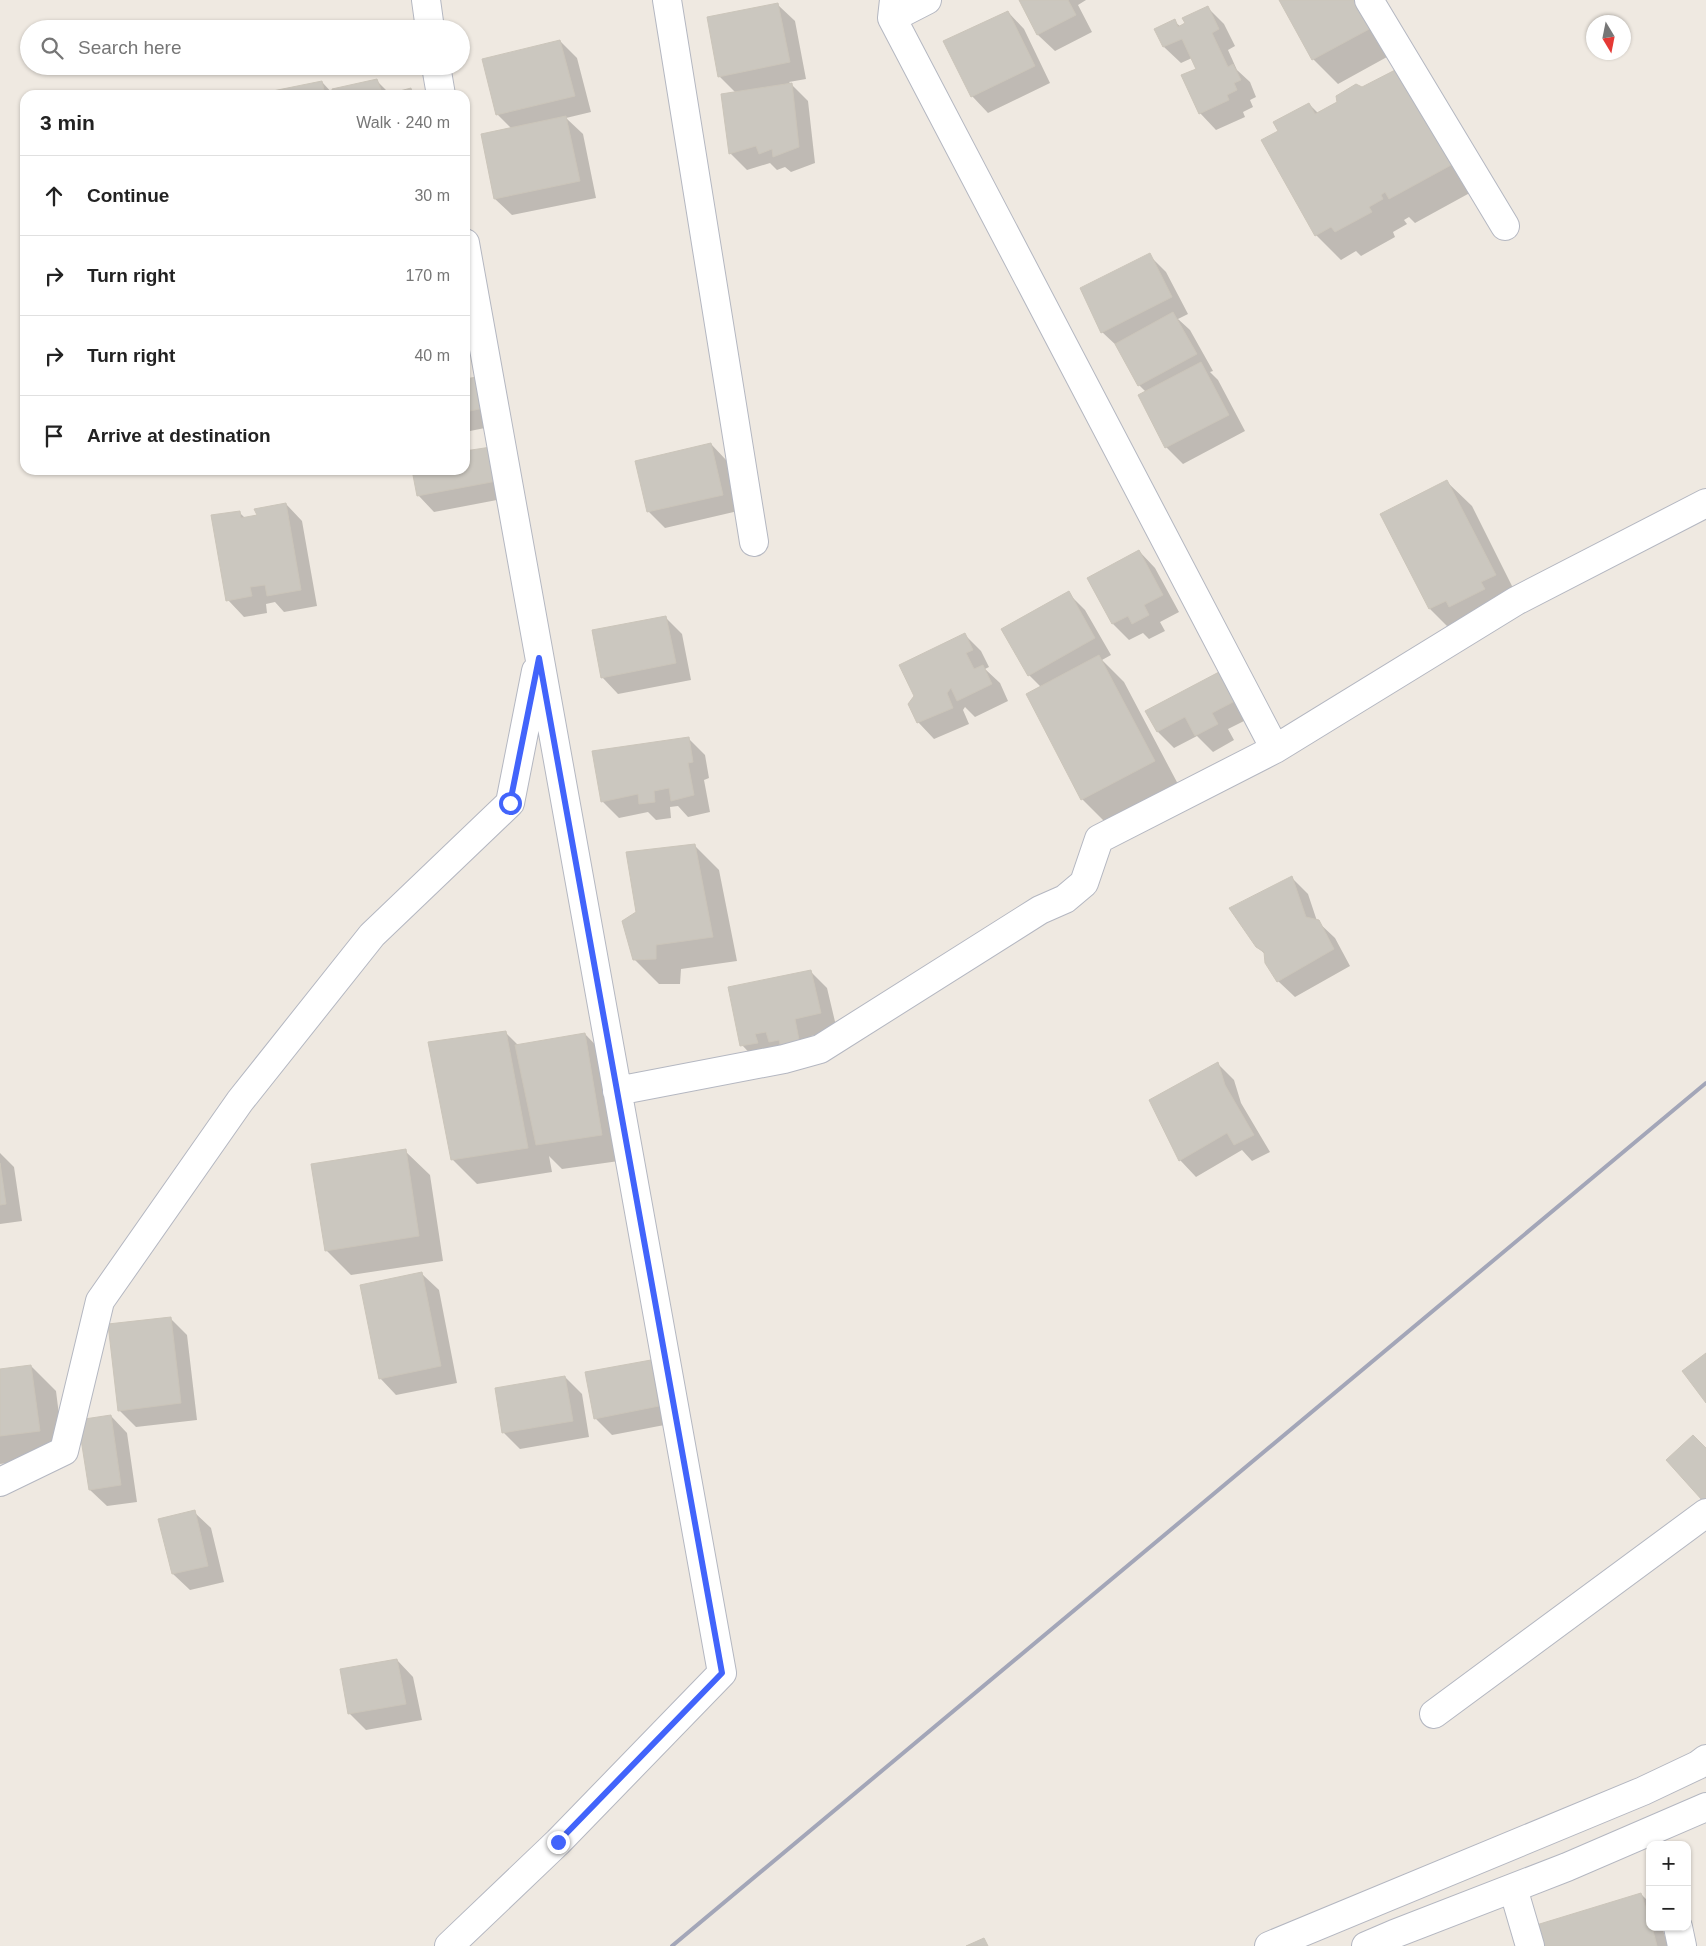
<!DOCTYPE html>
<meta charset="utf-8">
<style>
:root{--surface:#fff;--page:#f6f6f6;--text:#222;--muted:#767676;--line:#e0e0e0}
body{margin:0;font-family:Arial,sans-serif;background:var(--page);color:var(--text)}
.controls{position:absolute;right:15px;bottom:15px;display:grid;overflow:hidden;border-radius:10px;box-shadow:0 1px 4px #0004}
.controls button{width:45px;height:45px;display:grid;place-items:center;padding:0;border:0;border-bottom:1px solid var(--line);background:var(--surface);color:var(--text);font:25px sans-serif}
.compass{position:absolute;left:1586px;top:15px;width:45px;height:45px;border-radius:50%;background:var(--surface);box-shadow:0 1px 4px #0004;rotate:170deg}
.stop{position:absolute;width:15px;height:15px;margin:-11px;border:4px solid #4264fb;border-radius:50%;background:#fff}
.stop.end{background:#4264fb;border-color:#fff;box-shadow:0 1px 5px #0008}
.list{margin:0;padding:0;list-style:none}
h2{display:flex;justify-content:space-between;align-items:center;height:65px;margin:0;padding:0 20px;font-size:21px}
h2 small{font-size:16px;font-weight:400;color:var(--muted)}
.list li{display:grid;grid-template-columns:32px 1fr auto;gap:15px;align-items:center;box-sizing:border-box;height:80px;padding:0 20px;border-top:1px solid var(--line)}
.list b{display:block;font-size:19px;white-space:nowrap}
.list em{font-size:16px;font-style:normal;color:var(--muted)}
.icon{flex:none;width:28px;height:28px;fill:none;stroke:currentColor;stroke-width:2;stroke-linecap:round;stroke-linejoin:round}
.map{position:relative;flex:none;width:1706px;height:1946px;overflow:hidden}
.search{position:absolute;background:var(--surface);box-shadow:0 1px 4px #0004;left:20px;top:20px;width:450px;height:55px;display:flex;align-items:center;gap:12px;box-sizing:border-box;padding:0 18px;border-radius:28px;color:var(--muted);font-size:19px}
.panel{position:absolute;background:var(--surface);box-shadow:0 1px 4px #0004;left:20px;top:90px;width:450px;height:385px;border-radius:15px}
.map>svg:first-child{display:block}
</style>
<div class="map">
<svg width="1706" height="1946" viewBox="0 0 1706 1946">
<rect width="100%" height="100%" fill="#efe9e1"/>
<path fill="#0003" d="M1020 0H1086L1078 5 1092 32 1055 51 1038 35Z
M1280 0H1367L1396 52 1338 84 1313 59Z
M778 5 795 21 806 79 789 82 808 101 815 163 791 172 785 167 777 170 770 163 747 170 731 154 723 95 736 93 719 76Z
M1208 8 1224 24 1235 46 1228 50 1237 70 1250 82 1256 97 1250 100 1253 107 1243 112 1245 117 1216 130 1200 113 1198 69 1192 58 1181 63 1164 47 1174 21 1181 27Z
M1008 12 1024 29 1050 83 988 113 972 96Z
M560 41 577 58 591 112 566 118 583 134 596 198 512 215 495 199 512 129 497 114Z
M1401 68 1477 189 1415 223 1409 217 1404 220 1407 224 1393 232 1395 237 1361 256 1356 251 1341 260 1316 235 1280 131 1309 104 1318 113Z
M377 81 391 95 411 89 417 95H335Z
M322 82 334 95H259Z
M1149 255 1166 272 1188 314 1178 319 1190 330 1213 371 1210 372 1218 380 1245 431 1183 464 1166 447 1146 392 1139 385 1118 347 1102 332Z
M465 380 500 425 465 432Z
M711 444 727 461 738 511 665 528 648 511Z
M465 453 513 497 434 512 418 495 413 470H465Z
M1447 482 1472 506 1519 600 1454 633 1430 609Z
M286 504 302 521 317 606 284 612 275 602 266 604 267 613 244 617 228 600 239 512 245 518 259 516Z
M1139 551 1155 568 1179 612 1160 622 1165 631 1149 639 1143 633 1129 640 1113 624 1088 579Z
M1068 593 1085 610 1111 655 1102 660 1124 682 1179 786 1107 824 1082 799 1041 687 1029 675Z
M666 618 682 634 691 680 618 694 602 677Z
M965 635 981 651 989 667 985 669 1000 683 1008 701 975 717 965 707 963 710 969 724 934 739 918 722Z
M1219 674 1235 690 1250 718 1228 729 1234 740 1213 752 1197 736 1174 748 1158 732 1147 712Z
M688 738 705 755 709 778 704 780 710 812 688 817 678 806 670 807 671 818 656 820 648 812 619 818 602 801Z
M694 845 719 870 737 961 681 969 680 984H659L634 959 638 913Z
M1291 877 1308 894 1317 921 1335 938 1350 966 1295 997 1278 981 1266 955 1256 946Z
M810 971 827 988 837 1030 811 1036 815 1062H758L742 1045Z
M505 1032 519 1046 585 1034 609 1059 626 1160 562 1169 549 1156 552 1172 477 1184 452 1159Z
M1218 1064 1234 1080 1241 1103 1270 1152 1252 1161 1242 1150 1196 1177 1180 1160Z
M405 1151 430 1175 443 1261 351 1275 326 1250Z
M0 1153 14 1167 22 1221 0 1224Z
M422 1274 439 1290 457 1383 396 1395 380 1378Z
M170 1318 187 1335 197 1420 136 1427 120 1411Z
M650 1361 667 1378 675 1423 612 1435 595 1418Z
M31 1366 56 1391 64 1455 0 1464V1370Z
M565 1377 582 1394 589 1437 520 1449 504 1433 497 1389Z
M111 1416 127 1433 137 1502 107 1506 90 1490Z
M194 1512 211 1528 224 1582 190 1590 173 1574Z
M397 1660 413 1677 422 1720 366 1730 349 1713Z
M1641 1894 1650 1903V1927H1662L1668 1946H1541Z"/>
<path fill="#cbc7bf" stroke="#cbc5ba" d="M1019 0H1068L1076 15 1037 35Z
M1279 0H1358L1373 27 1312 60Z
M778 3 790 62 718 77 707 17Z
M1208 6 1219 29 1212 33 1228 67 1233 64 1241 80 1234 83 1237 90 1227 95 1229 100 1199 114 1181 75 1196 69 1182 39 1163 47 1154 29 1175 19 1178 27 1185 23 1182 18Z
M1008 11 1035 66 971 97 943 41Z
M560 40 575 96 496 115 482 59Z
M1401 67 1453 164 1389 199 1385 192 1381 195 1383 199 1369 207 1372 212 1335 232 1331 227 1315 236 1261 140 1278 131 1273 122 1309 103 1315 114 1337 102 1336 96 1356 84 1362 87Z
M377 79 383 95H333L332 89Z
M322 81 325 95H253Z
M792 83 799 147 773 157 772 149 759 154 756 146 729 154 721 94Z
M411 88 412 95H385Z
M566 116 580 181 494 199 481 134Z
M1150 253 1172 297 1101 333 1080 288Z
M1173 312 1197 354 1138 386 1115 344Z
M1201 362 1229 415 1165 448 1138 395Z
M477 377 484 408 465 412V379Z
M711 443 723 495 647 512 635 461Z
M491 447 497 481 417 496 412 470H465V451Z
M1447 480 1496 575 1481 582 1485 589 1449 607 1446 601 1429 609 1380 514Z
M286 503 301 590 267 596 265 585 250 587 252 596 226 601 211 515 240 511 241 518 257 515 254 509Z
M1139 550 1163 595 1144 605 1149 615 1132 624 1128 616 1112 624 1087 578Z
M1069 591 1095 638 1028 676 1001 629Z
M666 616 676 663 601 678 592 630Z
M965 633 973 650 966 653 974 669 983 665 992 684 957 701 951 688 947 693 953 708 917 723 908 704 914 696 899 665Z
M1099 655 1155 761 1081 800 1026 694Z
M1219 672 1235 701 1212 713 1218 724 1195 736 1185 717 1157 732 1145 711Z
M689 737 693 762 688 763 694 795 671 801 669 788 654 791 655 802 639 804 638 794 601 802 592 751Z
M695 844 713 937 656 945V959L633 960 622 921 636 912 626 852Z
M1292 876 1306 917 1319 920 1334 949 1277 982 1265 963 1264 952 1256 947 1229 908Z
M811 970 821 1013 795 1019 800 1045 781 1049 779 1040 769 1042 766 1032 755 1034 758 1043 740 1046 728 987Z
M506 1031 528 1148 451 1160 428 1042Z
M585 1033 602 1135 536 1145 515 1045Z
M1218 1062 1225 1085 1254 1135 1234 1145 1227 1133 1179 1161 1149 1100Z
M406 1149 419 1236 325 1251 311 1164Z
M0 1163 6 1204 0 1205Z
M422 1272 441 1366 379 1379 360 1285Z
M171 1317 181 1403 118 1411 108 1324Z
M1706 1353V1403L1682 1371Z
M651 1360 659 1406 594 1419 585 1372Z
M31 1365 40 1431 0 1436V1369Z
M565 1376 573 1421 502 1433 495 1388Z
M111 1415 121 1485 89 1490 78 1420Z
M1693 1435 1706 1448V1497L1702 1500 1666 1460Z
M195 1510 208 1566 172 1574 158 1519Z
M397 1659 406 1704 348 1714 340 1669Z
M1641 1893 1650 1921V1927H1652L1657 1946H1540L1533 1926Z
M984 1938 988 1946H966Z"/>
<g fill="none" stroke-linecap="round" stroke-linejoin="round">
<defs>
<path id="minor" d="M426 0 430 29
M667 0 754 542
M894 0 892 18 1275 749
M1369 0 1505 226
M892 18 927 0
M436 66 441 95
M617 1091 784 1059 820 1049 1040 910 1065 899 1084 883 1099 839 1275 749 1516 601 1706 503
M0 1482 64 1451 100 1301 240 1101 372 935 510 803 536 671
M1434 1714 1706 1513
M1513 1888 1530 1946
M1678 1927 1682 1946
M449 1946 558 1842 722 1673 465 243
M1269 1946 1643 1791 1698 1765 1706 1759
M1366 1946 1394 1934 1567 1867 1706 1807"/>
</defs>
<use href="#minor" stroke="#b4b7c1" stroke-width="30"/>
<use href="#minor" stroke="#fff" stroke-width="28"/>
<path stroke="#a3a6b8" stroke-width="4" d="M672 1946 1706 1083"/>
</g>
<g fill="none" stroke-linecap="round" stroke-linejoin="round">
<path stroke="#4264fb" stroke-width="6" d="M510 803 539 658 722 1673 558 1842"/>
</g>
</svg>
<div class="controls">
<button>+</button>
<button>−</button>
</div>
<svg class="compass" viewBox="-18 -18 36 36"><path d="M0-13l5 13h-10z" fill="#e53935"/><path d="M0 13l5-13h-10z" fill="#767676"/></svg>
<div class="stop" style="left:510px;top:803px"></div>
<div class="stop end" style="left:558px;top:1842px"></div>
<div class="search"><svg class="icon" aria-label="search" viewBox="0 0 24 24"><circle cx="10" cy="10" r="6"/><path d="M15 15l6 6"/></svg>Search here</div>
<section class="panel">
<h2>3 min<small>Walk · 240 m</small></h2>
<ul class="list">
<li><svg class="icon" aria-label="ahead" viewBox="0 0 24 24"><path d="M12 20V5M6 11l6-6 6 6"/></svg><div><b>Continue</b></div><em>30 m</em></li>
<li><svg class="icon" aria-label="right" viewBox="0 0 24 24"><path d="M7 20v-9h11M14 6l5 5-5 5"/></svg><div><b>Turn right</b></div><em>170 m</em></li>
<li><svg class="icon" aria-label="right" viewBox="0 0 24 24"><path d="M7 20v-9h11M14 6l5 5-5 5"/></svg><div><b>Turn right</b></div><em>40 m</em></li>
<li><svg class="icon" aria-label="arrive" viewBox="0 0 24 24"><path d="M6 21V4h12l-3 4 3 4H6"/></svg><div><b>Arrive at destination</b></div></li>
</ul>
</section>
</div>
